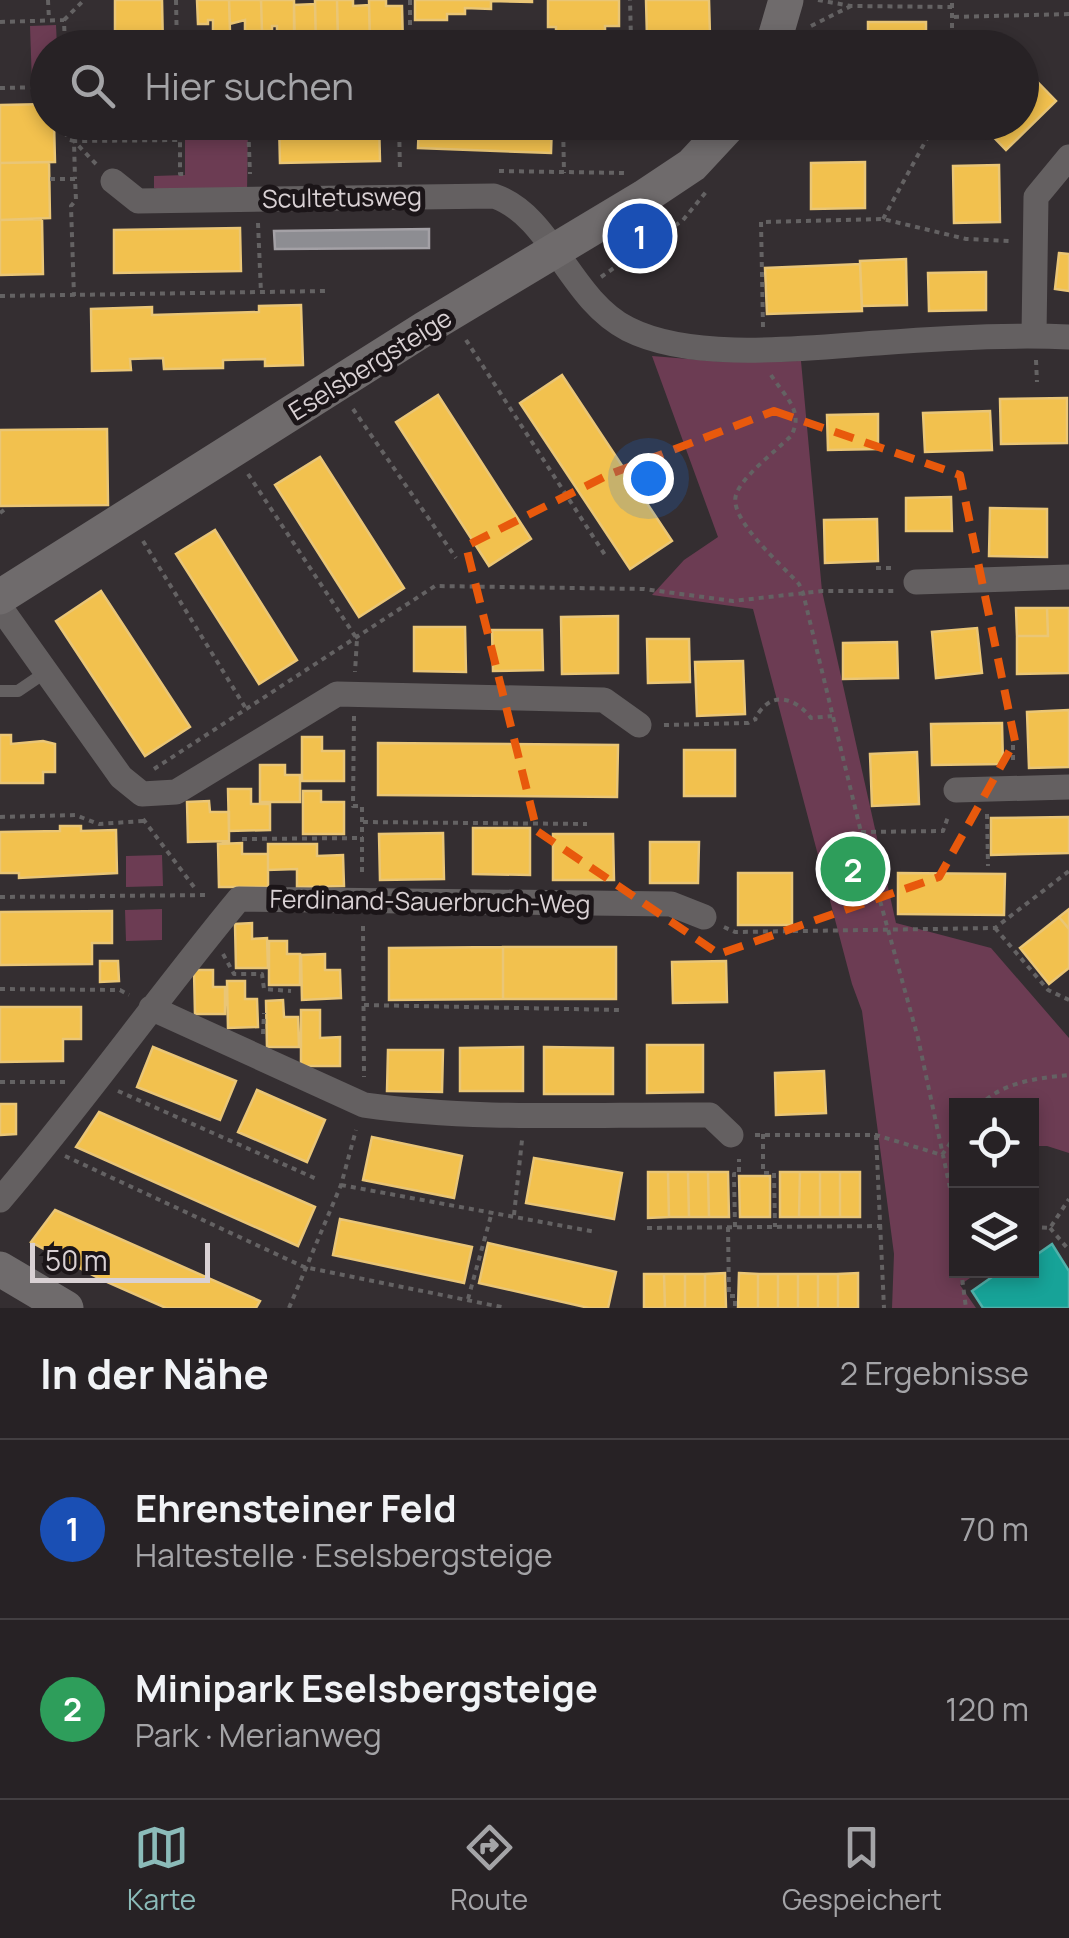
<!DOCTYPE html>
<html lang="de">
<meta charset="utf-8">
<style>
:root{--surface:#272225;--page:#332f32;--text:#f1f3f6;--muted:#a4a4a7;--line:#433f42;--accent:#8bbbb9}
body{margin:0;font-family:Manrope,sans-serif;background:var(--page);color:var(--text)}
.controls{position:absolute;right:30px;bottom:30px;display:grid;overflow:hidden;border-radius:0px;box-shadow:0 5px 15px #0003}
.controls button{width:90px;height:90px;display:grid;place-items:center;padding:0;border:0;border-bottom:2px solid var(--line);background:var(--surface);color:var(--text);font:50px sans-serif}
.scale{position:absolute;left:30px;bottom:25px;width:180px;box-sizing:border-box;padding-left:10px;border:5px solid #d9d1d4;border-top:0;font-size:28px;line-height:35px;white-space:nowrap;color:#d9d1d4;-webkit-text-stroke:8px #1b1518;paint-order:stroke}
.you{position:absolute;left:648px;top:478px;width:35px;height:35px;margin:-25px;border:8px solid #fff;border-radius:50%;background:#1a73e8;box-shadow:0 0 0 15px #1a73e833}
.badge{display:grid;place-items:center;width:65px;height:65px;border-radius:50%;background:var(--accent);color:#fff;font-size:32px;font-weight:700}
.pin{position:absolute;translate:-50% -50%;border:5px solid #fff;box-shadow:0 2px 10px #0006}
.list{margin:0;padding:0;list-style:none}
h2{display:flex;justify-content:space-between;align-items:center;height:130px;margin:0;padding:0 40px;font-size:42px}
h2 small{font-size:32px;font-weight:400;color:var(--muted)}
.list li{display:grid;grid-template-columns:65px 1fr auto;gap:30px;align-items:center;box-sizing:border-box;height:180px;padding:0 40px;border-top:2px solid var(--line)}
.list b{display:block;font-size:38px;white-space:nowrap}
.list p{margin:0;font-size:32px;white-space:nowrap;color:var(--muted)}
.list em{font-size:32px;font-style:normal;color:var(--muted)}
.icon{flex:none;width:55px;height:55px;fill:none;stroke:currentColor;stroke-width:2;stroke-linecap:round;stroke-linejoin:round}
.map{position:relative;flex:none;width:1069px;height:1308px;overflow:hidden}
.search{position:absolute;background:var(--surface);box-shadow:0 5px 15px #0003;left:30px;right:30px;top:30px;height:110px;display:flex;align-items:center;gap:25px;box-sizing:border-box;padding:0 35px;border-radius:55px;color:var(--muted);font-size:38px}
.sheet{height:490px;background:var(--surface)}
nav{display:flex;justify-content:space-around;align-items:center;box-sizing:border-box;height:140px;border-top:2px solid var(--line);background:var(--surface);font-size:28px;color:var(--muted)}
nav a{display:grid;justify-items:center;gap:5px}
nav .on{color:var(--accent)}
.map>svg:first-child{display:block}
</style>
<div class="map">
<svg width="1069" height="1308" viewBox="0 0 1069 1308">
<rect width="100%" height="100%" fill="#342e31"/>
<path fill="#6c3c53" d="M56 25 57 47 48 48 47 84H32L30 26Z
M185 123H248L247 193 175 194 154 188V176L185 175Z
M652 356 726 362 801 361 822 591 896 923 991 948 1069 1038V1153L1047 1146H1032V1106H956V1270L980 1271 960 1285 976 1308H892L894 1254 862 1011 852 984 753 609 652 595 684 560 718 537Z
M162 855 163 886 126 887V856Z
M162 909V940L126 941 125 910Z"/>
<path fill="#f2c14e" stroke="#eac676" stroke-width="2.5" d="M115 0H162L163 48H115Z
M197 0H229L230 32 213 33V20H208V24H198Z
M229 0H261L262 31H245V20L230 24Z
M261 0H294V37H277V26H272V31H262Z
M315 0H337L338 45 316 48Z
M337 0H353V6L369 5 370 46 353 47 352 36 338 38Z
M369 0H386V6H402L403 46H385V35L370 38Z
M415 0H532V2L491 1V9L465 8V14H447V20H415Z
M548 0H619V26H605V31H570V35H556V27H548Z
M646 0H709L710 36 647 38Z
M315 4 316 48H295L294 5Z
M868 22H926V48H868Z
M1023 67 1056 101 1006 150 979 122H1022Z
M48 104V122H54L55 162 0 163V105Z
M117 122H164V128H117Z
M279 122H379L380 161 280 163Z
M419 122H552L551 153 418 148Z
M595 122H656V131H595Z
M846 122H905V137L847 138Z
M49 162 50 218 0 220V163Z
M865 162V208L811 209V163Z
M999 165 1000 222 954 223 953 166Z
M42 219 43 274 0 275V220Z
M240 228 241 271 114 273V230Z
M1059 253 1069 254V291L1055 289Z
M906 259 907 305 862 306 860 261Z
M860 264 862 311 767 314 765 268Z
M986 272V310L929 311 928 273Z
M301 305 303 365 265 366V359L223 360V368L164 369 163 358 130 359 131 370 92 371 91 309 152 307V315L259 312V306Z
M562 375 672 541 630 569 520 403Z
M438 395 531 539 489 566 396 422Z
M1067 398V443L1001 444 1000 399Z
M990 411 992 450 925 452 923 413Z
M878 414V449L828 450 827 415Z
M107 429 108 505 0 506V430Z
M320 457 404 588 359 617 275 485Z
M951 497 952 531H906V498Z
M990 508 1047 509V557L989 556Z
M877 519 878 561 825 563 824 520Z
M215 530 297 660 259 684 176 554Z
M101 591 190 727 145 756 56 621Z
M1016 608H1047L1048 636H1017Z
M1047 608H1069V673L1017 674V636H1048Z
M618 616V673L562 674 561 617Z
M414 627H465L466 672 414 671Z
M977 628 982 673 936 678 932 632Z
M492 630H542L543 670 493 671Z
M647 639H689L690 682 648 683Z
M897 642 898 678 843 679V643Z
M743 661 745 714 697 716 695 662Z
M1069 710V767L1029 768 1027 712Z
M1002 723 1003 764 932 765 931 724Z
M0 735H11V744L43 741 55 744V772H43V783H0Z
M302 737H322V751H344V781H302Z
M378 743 618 745 617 797 378 795Z
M684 750H735V796H684Z
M917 752 919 804 872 806 870 754Z
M260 765H285V775H300V802H260Z
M228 789H251V804H270V830L229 831Z
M303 791H321V802H344V834H303Z
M209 801 210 812H229V841L188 842 187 802Z
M1069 817V853L991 855V818Z
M60 826H81V831L116 830 117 873 19 878V873H0V832L60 831Z
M473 828H530V875L473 874Z
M443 833 444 879 380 880 379 834Z
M553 834H613L614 880H553Z
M650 842H699L698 883H650Z
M242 843V854H268V887H219L218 844Z
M268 844H317V856L343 855 344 886 297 887V869L268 870Z
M738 873H792V925H738Z
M898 873 1005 874 1004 915 898 914Z
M1069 909V929L1059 917Z
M112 911V943H92V964L0 965V912Z
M1059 917 1069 929V968L1049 984 1020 948Z
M252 923V939L267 938 268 968H236L235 924Z
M269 941H287V954H300V985H269Z
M503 947V999L389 1000V948Z
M503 947H616V999H503Z
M325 954V970H340L341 998 302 1000 301 955Z
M100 961H118L119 981 100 982Z
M726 961 727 1002 673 1003 672 962Z
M194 970H213V987H225V1014H195Z
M227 981H245V999H257L258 1027 228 1028Z
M283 1000 284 1017H298L299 1047H267L266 1001Z
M0 1007H81V1039H63V1061L0 1062Z
M301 1010H320V1038L340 1037V1066H301Z
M647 1045H703V1092L647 1093Z
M153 1047 236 1081 220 1120 137 1087Z
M523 1047V1091H460V1048Z
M544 1047 613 1048V1094H544Z
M388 1050H443L442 1092 387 1091Z
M824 1071 826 1113 776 1115 775 1073Z
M257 1090 325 1120 307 1162 238 1132Z
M0 1104H16V1134L0 1135Z
M99 1112 315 1207 298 1246 76 1147Z
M372 1137 462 1156 454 1198 363 1180Z
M534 1158 622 1173 614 1219 526 1203Z
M648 1172H668L669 1217 648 1218Z
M668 1172H688L689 1217H669Z
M688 1172H708L709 1217H689Z
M708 1172H728L729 1217H709Z
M780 1172H800L799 1217H780Z
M800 1172H820V1217H799Z
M820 1172H840V1217H820Z
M840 1172H860V1217H840Z
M739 1176H770V1217H740Z
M55 1210 260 1301 256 1308H166L100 1279 31 1242Z
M340 1219 472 1247 464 1283 333 1255Z
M488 1243 616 1272 608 1308H589L479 1283Z
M725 1273 726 1308H705V1274Z
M739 1273 758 1274V1308H738Z
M858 1273V1308H838V1274Z
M644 1274H664L665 1308H644Z
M664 1274H685V1308H665Z
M685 1274H705V1308H685Z
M758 1274H778V1308H758Z
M778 1274H798V1308H778Z
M798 1274H818V1308H798Z
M818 1274H838V1308H818Z"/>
<path fill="#17a398" stroke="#51b1aa" stroke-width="2.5" d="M1052 1244 1069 1271V1308H983L972 1291 1002 1270H1032V1258Z"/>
<path fill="#8d8d92" stroke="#a4a1a6" stroke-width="2.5" d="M429 229V248L275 249 274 231Z"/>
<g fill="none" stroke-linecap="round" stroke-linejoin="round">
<path stroke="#646263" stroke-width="4" stroke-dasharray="5 5" stroke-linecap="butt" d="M48 0 49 20
M176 0 177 48
M410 0V48
M818 0 851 6 952 7
M954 17 1069 14
M64 20 84 0
M0 22 64 20 65 48
M811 26 851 6
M423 48 431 41 631 40 630 0
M952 48V0
M0 88 48 87
M66 122 67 139 74 141 75 179
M179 122 180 140
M248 122 250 174
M399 122 400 172
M563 122 564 173
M96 164 74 141 180 140V174H185
M499 171 624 173
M50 179H75L76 200 71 206 74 296
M883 219 936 122
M258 223 261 293
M601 277 683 220 706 192
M0 296 328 291
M763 327 761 222 883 219 966 239 1009 241
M466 340 605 555
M1036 360 1037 382
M771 375C784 396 805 411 791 436 777 450 741 477 736 495 728 519 783 566 799 584L803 593 861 832 918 1038 956 1216
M353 409 456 558
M248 474 357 639 355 672
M0 513 4 510
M143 541 245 707
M876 568H896
M354 716 353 806H362V877
M664 725 748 723C763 715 749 725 760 711 776 690 798 701 811 718L832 716
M1013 745V764
M154 769 435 586 644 589 733 601 822 591H894
M987 814 988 866
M0 817 75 815 99 824 143 821
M143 819 197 891
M363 822 587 824
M861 832 943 831 949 814
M242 839 363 838
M0 897 210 895
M363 926 364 1077
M724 927 735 932 995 928 1069 871
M995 928 1048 990 1069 1000
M223 954 234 974H262L264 989 291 991
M0 989 120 990 129 995
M364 1005 620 1010
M263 1034 264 1013
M0 1082H65
M118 1091 319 1180
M979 1106C1002 1082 1038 1078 1069 1075
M763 1134V1173H774L775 1227
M755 1135H876L942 1155 956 1135
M876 1135 884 1308
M65 1156 304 1267 506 1308
M341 1185 596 1232
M514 1215 522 1140
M728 1227 729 1296H735V1308
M735 1227 734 1174H739V1159
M1032 1227 1050 1228 1069 1199
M647 1228 882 1226
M1050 1228 1069 1250
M961 1270 966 1308
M468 1299 492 1212
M289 1308 341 1185 356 1130"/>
<path stroke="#646061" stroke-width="12" d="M0 691H18L46 672"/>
<path stroke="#646061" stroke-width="25" d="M113 181 138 201 494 196C552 216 569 299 628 329 693 362 806 348 878 343 941 338 1005 334 1069 337
M1034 335 1036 197 1069 157
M916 582 1069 577
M0 607 121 777 142 794 176 792 337 694 604 700 639 725
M956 790 1069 787
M151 1008 364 1105C477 1121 595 1114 710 1115L731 1135
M0 1200C83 1103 157 998 239 899L671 904 704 917"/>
<path stroke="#6f6b6c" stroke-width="35" d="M772 48 786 0
M0 597 424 329 644 197 692 165 732 122
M0 1269 66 1308"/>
</g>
<path fill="none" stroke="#e8590c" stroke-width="8" stroke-dasharray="20 12" stroke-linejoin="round" d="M774 411 960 475 1015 741 939 877 719 954 537 831 466 546 608 475Z"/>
<g text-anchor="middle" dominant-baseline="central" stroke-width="10" stroke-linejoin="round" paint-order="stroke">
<g font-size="25" fill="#d9d1d4" stroke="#1b1518">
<text transform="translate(342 197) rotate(-1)">Scultetusweg</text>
<text transform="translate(370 364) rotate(-32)">Eselsbergsteige</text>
<text transform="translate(430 901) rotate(1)">Ferdinand-Sauerbruch-Weg</text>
</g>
</g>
</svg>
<div class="controls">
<button><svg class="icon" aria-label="locate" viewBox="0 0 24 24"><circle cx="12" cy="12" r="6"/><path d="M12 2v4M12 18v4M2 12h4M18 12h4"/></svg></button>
<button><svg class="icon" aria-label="layers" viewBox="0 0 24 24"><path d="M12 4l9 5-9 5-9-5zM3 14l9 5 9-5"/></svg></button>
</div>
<div class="scale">50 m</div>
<div class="you"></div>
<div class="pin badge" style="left:640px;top:236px;background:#1a4fb4">1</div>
<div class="pin badge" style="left:853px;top:869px;background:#2e9e5b">2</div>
<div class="search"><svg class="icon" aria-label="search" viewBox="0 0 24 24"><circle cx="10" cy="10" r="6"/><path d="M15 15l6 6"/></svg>Hier suchen</div>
</div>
<section class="sheet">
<h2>In der Nähe<small>2 Ergebnisse</small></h2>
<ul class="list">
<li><span class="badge" style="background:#1a4fb4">1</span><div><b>Ehrensteiner Feld</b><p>Haltestelle · Eselsbergsteige</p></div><em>70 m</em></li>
<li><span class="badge" style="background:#2e9e5b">2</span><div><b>Minipark Eselsbergsteige</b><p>Park · Merianweg</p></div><em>120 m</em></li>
</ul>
</section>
<nav>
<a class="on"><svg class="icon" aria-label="map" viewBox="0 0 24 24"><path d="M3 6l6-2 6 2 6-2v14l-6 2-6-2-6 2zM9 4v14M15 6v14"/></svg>Karte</a>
<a><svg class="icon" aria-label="directions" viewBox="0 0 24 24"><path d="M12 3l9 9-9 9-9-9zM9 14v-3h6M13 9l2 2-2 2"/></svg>Route</a>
<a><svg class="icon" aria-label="saved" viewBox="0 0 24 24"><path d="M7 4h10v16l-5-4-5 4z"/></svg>Gespeichert</a>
</nav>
